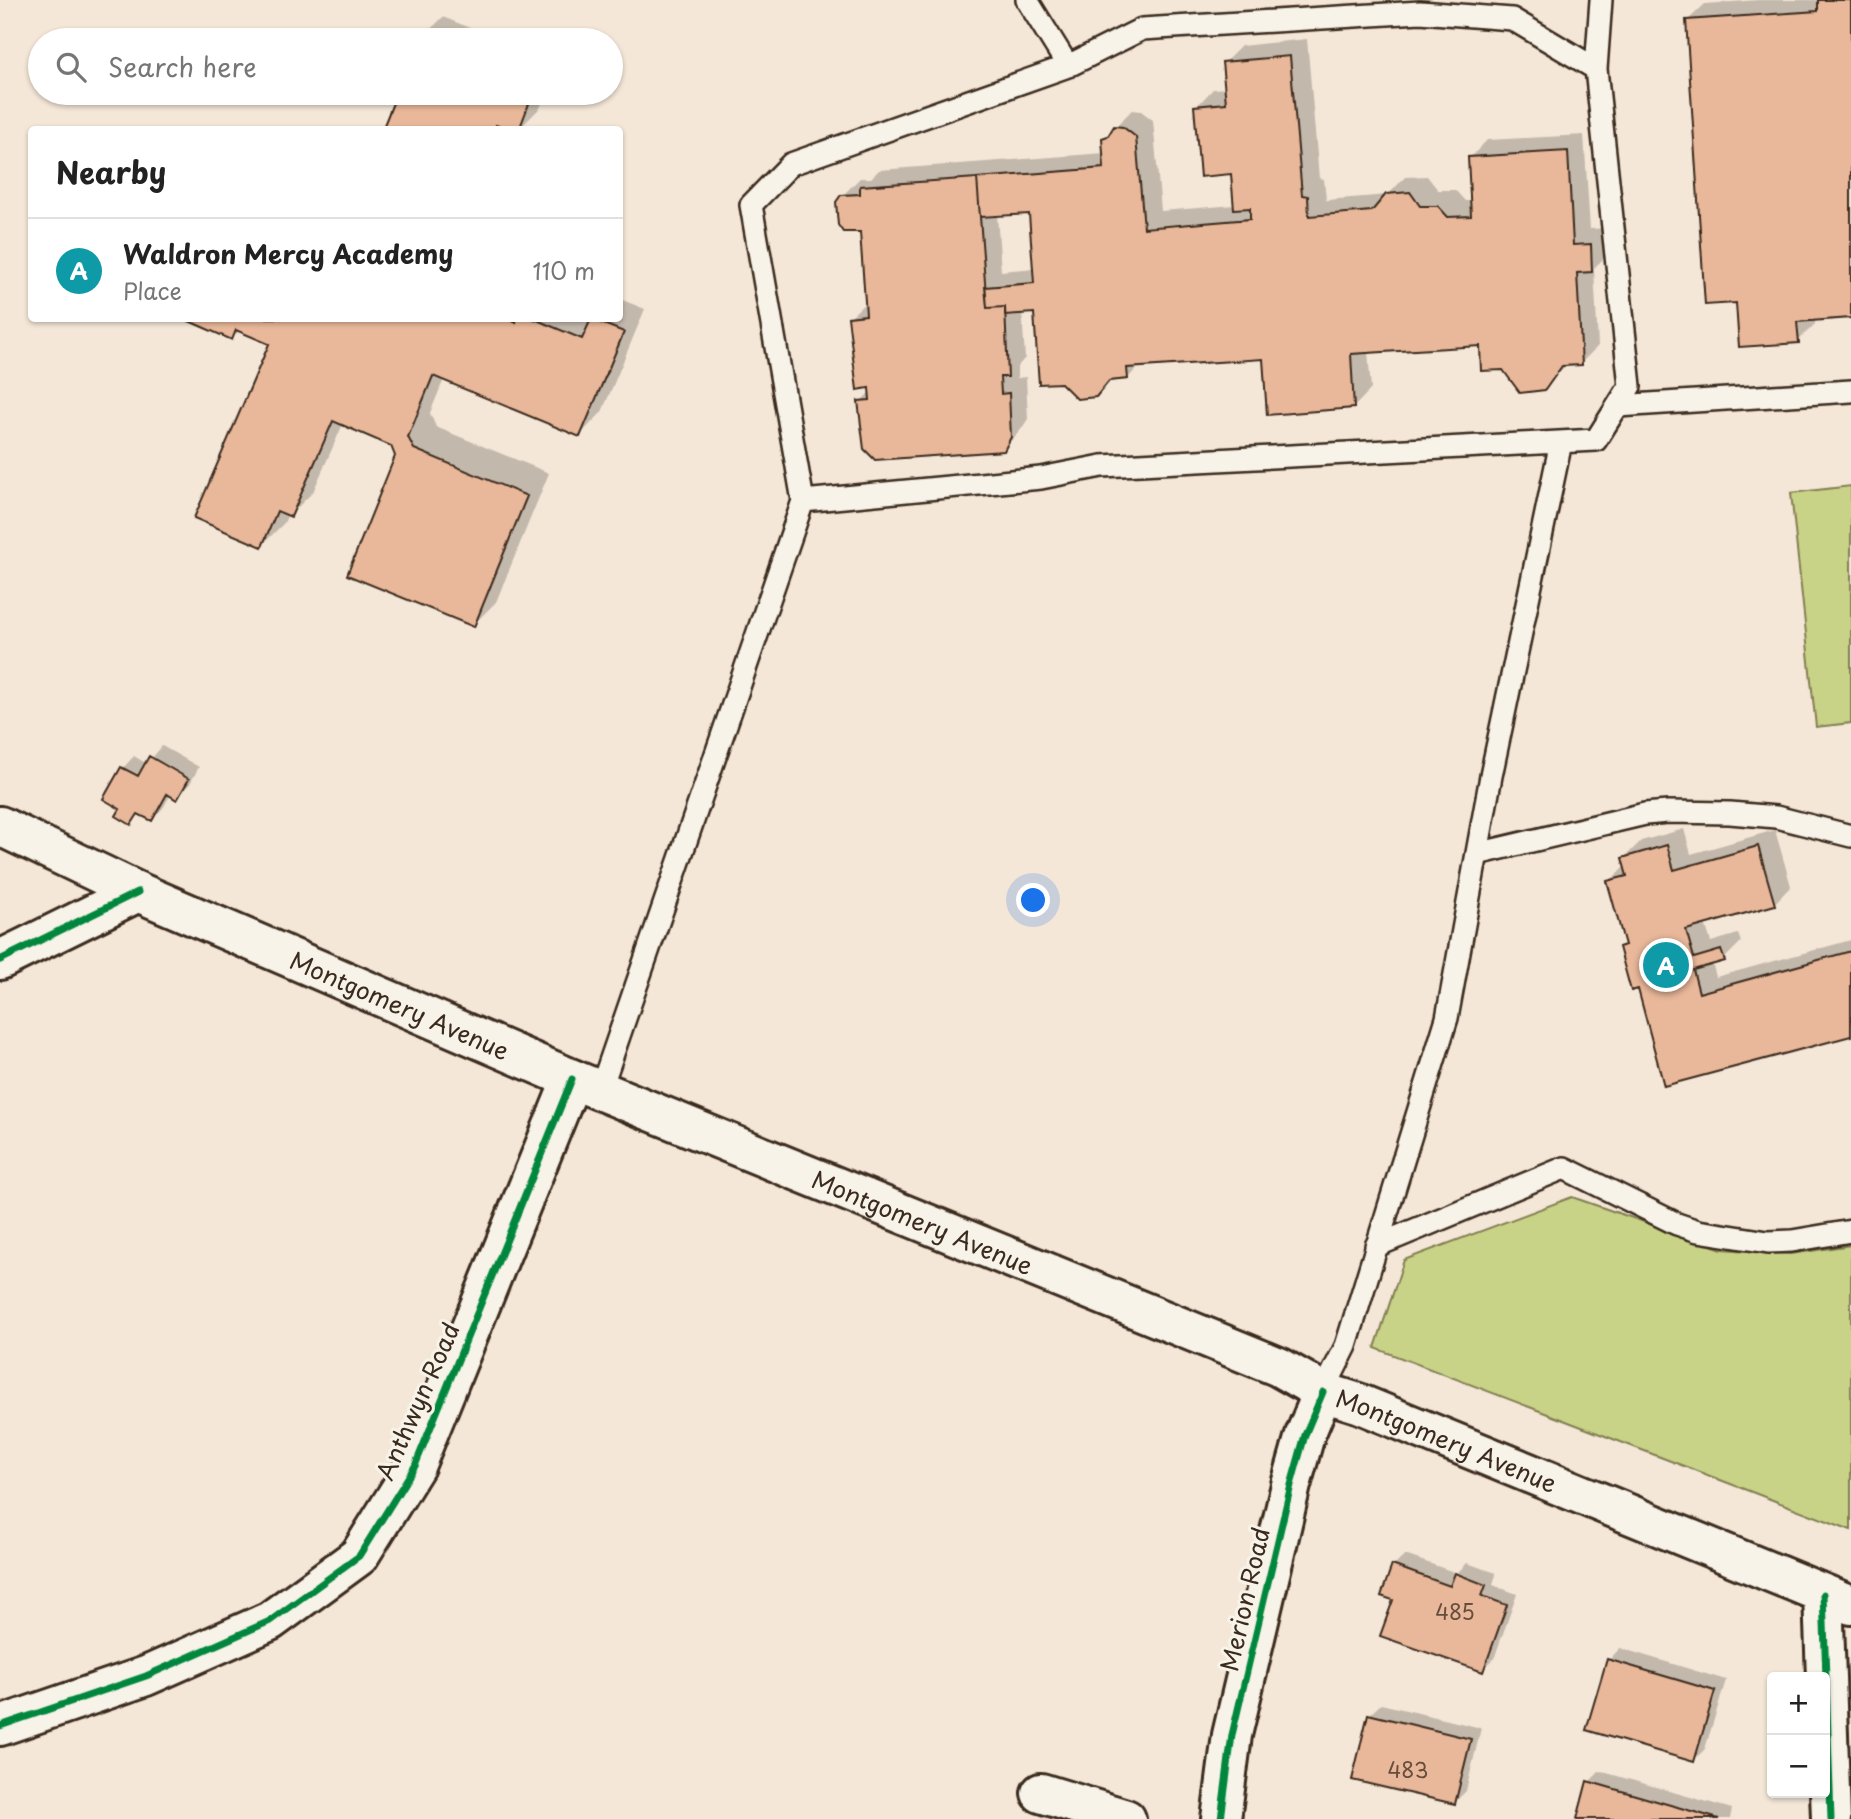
<!DOCTYPE html>
<meta charset="utf-8">
<style>
:root{--surface:#fff;--page:#f2f2f2;--text:#222;--muted:#767676;--line:#e0e0e0;--accent:#d1495b}
body{margin:0;font-family:"Playpen Sans",sans-serif;background:var(--page);color:var(--text)}
.controls{position:absolute;right:21px;bottom:21px;display:grid;overflow:hidden;border-radius:7px;box-shadow:0 2px 5px #0004}
.controls button{width:63px;height:63px;display:grid;place-items:center;padding:0;border:0;border-bottom:2px solid var(--line);background:var(--surface);color:var(--text);font:35px sans-serif}
.you{position:absolute;left:1034px;top:901px;width:24px;height:24px;margin:-18px;border:5px solid #fff;border-radius:50%;background:#1a73e8;box-shadow:0 0 0 10px #1a73e833}
.badge{display:grid;place-items:center;width:46px;height:46px;border-radius:50%;background:var(--accent);color:#fff;font-size:23px;font-weight:700}
.pin{position:absolute;translate:-50% -50%;border:4px solid #fff;box-shadow:0 2px 7px #0006}
.list{margin:0;padding:0;list-style:none}
h2{display:flex;justify-content:space-between;align-items:center;height:91px;margin:0;padding:0 28px;font-size:30px}
h2 small{font-size:23px;font-weight:400;color:var(--muted)}
.list li{display:grid;grid-template-columns:46px 1fr auto;gap:21px;align-items:center;box-sizing:border-box;height:105px;padding:0 28px;border-top:2px solid var(--line)}
.list b{display:block;font-size:26px;white-space:nowrap}
.list p{margin:0;font-size:23px;white-space:nowrap;color:var(--muted)}
.list em{font-size:23px;font-style:normal;color:var(--muted)}
.icon{flex:none;width:38px;height:38px;fill:none;stroke:currentColor;stroke-width:2;stroke-linecap:round;stroke-linejoin:round}
.map{position:relative;flex:none;width:1851px;height:1819px;overflow:hidden}
.search{position:absolute;background:var(--surface);box-shadow:0 2px 5px #0004;left:28px;top:28px;width:595px;height:77px;display:flex;align-items:center;gap:18px;box-sizing:border-box;padding:0 24px;border-radius:38px;color:var(--muted);font-size:26px}
.panel{position:absolute;background:var(--surface);box-shadow:0 2px 5px #0004;left:28px;top:126px;width:595px;height:196px;border-radius:7px}
.map>svg:first-child{display:block}
</style>
<div class="map">
<svg width="1851" height="1819" viewBox="0 0 1851 1819">
<rect width="100%" height="100%" fill="#f4e7d8"/>
<filter id="ink" filterUnits="userSpaceOnUse"><feTurbulence type="fractalNoise" baseFrequency=".0143" numOctaves="2"/><feDisplacementMap in="SourceGraphic" scale="14" xChannelSelector="R" yChannelSelector="G"/><feConvolveMatrix kernelMatrix="1 2 1 2 8 2 1 2 1" color-interpolation-filters="sRGB"/></filter>
<g filter="url(#ink)">
<path fill="#c8d387" stroke="#827e52" stroke-width="2" d="M1851 486V723L1816 727 1791 493Z
M1572 1197 1722 1249 1791 1254 1851 1245V1530L1375 1348 1404 1260Z"/>
<path fill="#0003" fill-rule="evenodd" d="M1758 0H1851V317L1815 319V324L1798 341 1738 301 1687 21 1705 4Z
M443 17 500 40H420Z
M1307 39 1319 178 1324 179 1326 200 1388 195 1405 177 1427 176 1438 190H1455L1465 201H1472L1470 158 1487 140 1584 135 1590 229 1607 228 1609 253 1594 268 1598 346 1581 363 1567 364 1544 388 1482 344 1368 351 1371 389 1354 407 1265 357 1139 366 1128 378 1112 379 1095 396 1035 312H1022L1025 358 1017 367V378L1026 377 1028 419 1020 431 1003 449 860 402 871 391 850 317 867 301 861 230 842 196 860 178H871L879 170 1105 153 1103 139 1132 110 1141 111 1153 120 1161 211 1235 205 1232 172 1196 107 1213 89 1226 88 1224 63 1241 46ZM1031 212 1035 268 1001 271 997 214Z
M399 93H546L540 108 518 130 507 127 506 130H384Z
M620 299 645 309 602 412 580 435 444 379 430 413 436 427 549 473 496 602 473 625 393 445 343 424 313 492 290 515 288 514 284 523 262 545 272 343 240 330 232 338 186 318H620Z
M162 746 199 767 188 787 176 798 171 794 163 808 152 819 140 813 131 822 123 808 105 798 123 768 134 756 147 764Z
M1684 829 1691 854 1775 830 1791 886 1774 904 1705 923 1711 942 1738 934 1741 942 1724 959 1712 962 1716 977 1851 940V1034L1639 987 1621 948 1626 942 1609 882 1626 865 1624 858 1641 841Z
M1405 1555 1457 1573 1467 1563 1496 1573 1493 1585 1517 1594 1494 1659 1482 1670 1395 1599 1394 1566Z
M1620 1648 1726 1680 1705 1749 1694 1760 1609 1660Z
M1381 1704 1481 1728 1466 1791 1455 1802 1369 1715Z
M1600 1771 1732 1809 1730 1819H1579L1589 1782Z"/>
<path fill="#e9b89a" stroke="#3b2a1e" stroke-width="2" d="M1818 0H1851V318L1797 322 1799 343 1739 347 1736 303 1705 305 1686 20 1818 11Z
M1290 56 1302 195 1308 196 1309 216 1372 211 1386 194 1410 192 1420 206H1438L1448 217 1471 216 1468 157 1568 151 1573 245 1591 244 1592 272 1577 273 1582 365 1562 366 1545 390 1520 393 1503 370 1481 371 1480 346 1351 354 1354 408 1267 415 1263 359 1127 368 1128 379 1109 381 1096 397 1077 399 1061 383 1039 384 1034 313 1005 315V307L987 308 985 287 1034 283 1029 214 980 217 977 178 1104 168 1102 138 1108 136 1114 126 1123 127 1136 137 1144 228 1250 219V208L1234 209 1231 174 1200 177 1194 106 1226 103 1222 62Z
M397 93H533L519 130H508L496 125 494 130H382Z
M977 178 987 308 1005 307 1008 377H1000L1001 394 1009 393 1011 437 1004 451 875 460 864 449 858 401 870 400 869 388 857 390 848 317 866 315 860 232H843L838 225 836 202 841 195 860 194V186Z
M182 318H508L516 322 517 318H532L582 339 591 319 624 332 580 437 433 376 408 437 414 449 527 496 474 627 347 575 395 456 391 446 333 421 291 517 277 511 262 547 194 518 269 344 236 330 232 340Z
M149 756 189 779 177 800 167 794 152 821 138 814 131 825 116 816 120 809 103 799 121 767 138 776Z
M1667 845 1674 870 1758 846 1775 905 1686 930 1694 958 1721 950 1725 961 1693 970 1699 993 1851 951V1036L1664 1086 1638 989 1631 991 1619 947 1625 945 1607 881 1627 876 1622 858Z
M1392 1565 1450 1586 1455 1573 1486 1585 1482 1596 1507 1605 1483 1672 1380 1636 1393 1600 1381 1596Z
M1607 1659 1715 1691 1694 1762 1586 1730Z
M1368 1714 1471 1739 1455 1804 1352 1780Z
M1587 1781 1719 1819H1577Z"/>
<g fill="none" stroke-linecap="round" stroke-linejoin="round">
<defs>
<path id="lane" d="M1027 0 1068 66
M1420 12 1512 19 1596 69 1630 386 1596 440 1102 466 1041 478 803 501 751 205 791 164 1068 66 1142 29Z
M1596 69 1601 0
M1618 406 1851 391
M1477 854 1645 814 1668 812 1730 813 1776 817 1851 836
M600 1091 803 501
M1376 1246 1564 1168 1677 1224 1698 1231 1768 1242 1792 1241 1851 1231
M1323 1392 1346 1346 1447 1018 1491 776 1561 442"/>
<path id="street" d="M1823 1594 1831 1819
M0 1726 146 1676 270 1621 359 1556 415 1466 572 1079
M1041 1793 1126 1819"/>
<path id="secondary" d="M0 960 138 892
M1221 1819 1232 1735 1291 1485 1305 1435 1323 1392"/>
<g id="primary">
<path id="s1" d="M0 826 138 892 572 1079 1279 1367 1323 1392 1358 1403 1851 1605"/>
</g>
</defs>
<use href="#lane" stroke="#3b2a1e" stroke-width="26"/>
<use href="#street" stroke="#3b2a1e" stroke-width="44"/>
<use href="#secondary" stroke="#3b2a1e" stroke-width="44"/>
<use href="#primary" stroke="#3b2a1e" stroke-width="44"/>
<use href="#lane" stroke="#f7f3e8" stroke-width="21"/>
<use href="#street" stroke="#f7f3e8" stroke-width="38"/>
<use href="#secondary" stroke="#f7f3e8" stroke-width="38"/>
<use href="#primary" stroke="#f7f3e8" stroke-width="38"/>
<defs>
<path id="cycleway" d="M0 960 138 892
M1823 1594 1831 1819
M0 1726 146 1676 270 1621 359 1556 415 1466 572 1079
M1221 1819 1232 1735 1291 1485 1305 1435 1323 1392"/>
</defs>
<use href="#cycleway" stroke="#f7f3e8" stroke-width="11"/>
<use href="#cycleway" stroke="#00873e" stroke-width="7"/>
</g>
</g>
<g text-anchor="middle" dominant-baseline="central" stroke-width="6" stroke-linejoin="round" paint-order="stroke">
<g font-size="21" fill="#664e3d">
<text x="1455" y="1611">485</text>
<text x="1408" y="1769">483</text>
</g>
<g font-size="24" fill="#3b2a1e" stroke="#f7f3e8">
<text stroke="none"><textPath href="#s1" startOffset="438">Montgomery Avenue</textPath></text>
<text stroke="none"><textPath href="#s1" startOffset="1004">Montgomery Avenue</textPath></text>
<text transform="translate(417 1401) rotate(-66)">Anthwyn Road</text>
<text stroke="none"><textPath href="#s1" startOffset="1572">Montgomery Avenue</textPath></text>
<text transform="translate(1244 1599) rotate(-77)">Merion Road</text>
</g>
</g>
</svg>
<div class="controls">
<button>+</button>
<button>−</button>
</div>
<div class="you"></div>
<div class="pin badge" style="left:1666px;top:965px;background:#0f9aa8">A</div>
<div class="search"><svg class="icon" aria-label="search" viewBox="0 0 24 24"><circle cx="10" cy="10" r="6"/><path d="M15 15l6 6"/></svg>Search here</div>
<section class="panel">
<h2>Nearby<small></small></h2>
<ul class="list">
<li><span class="badge" style="background:#0f9aa8">A</span><div><b>Waldron Mercy Academy</b><p>Place</p></div><em>110 m</em></li>
</ul>
</section>
</div>
